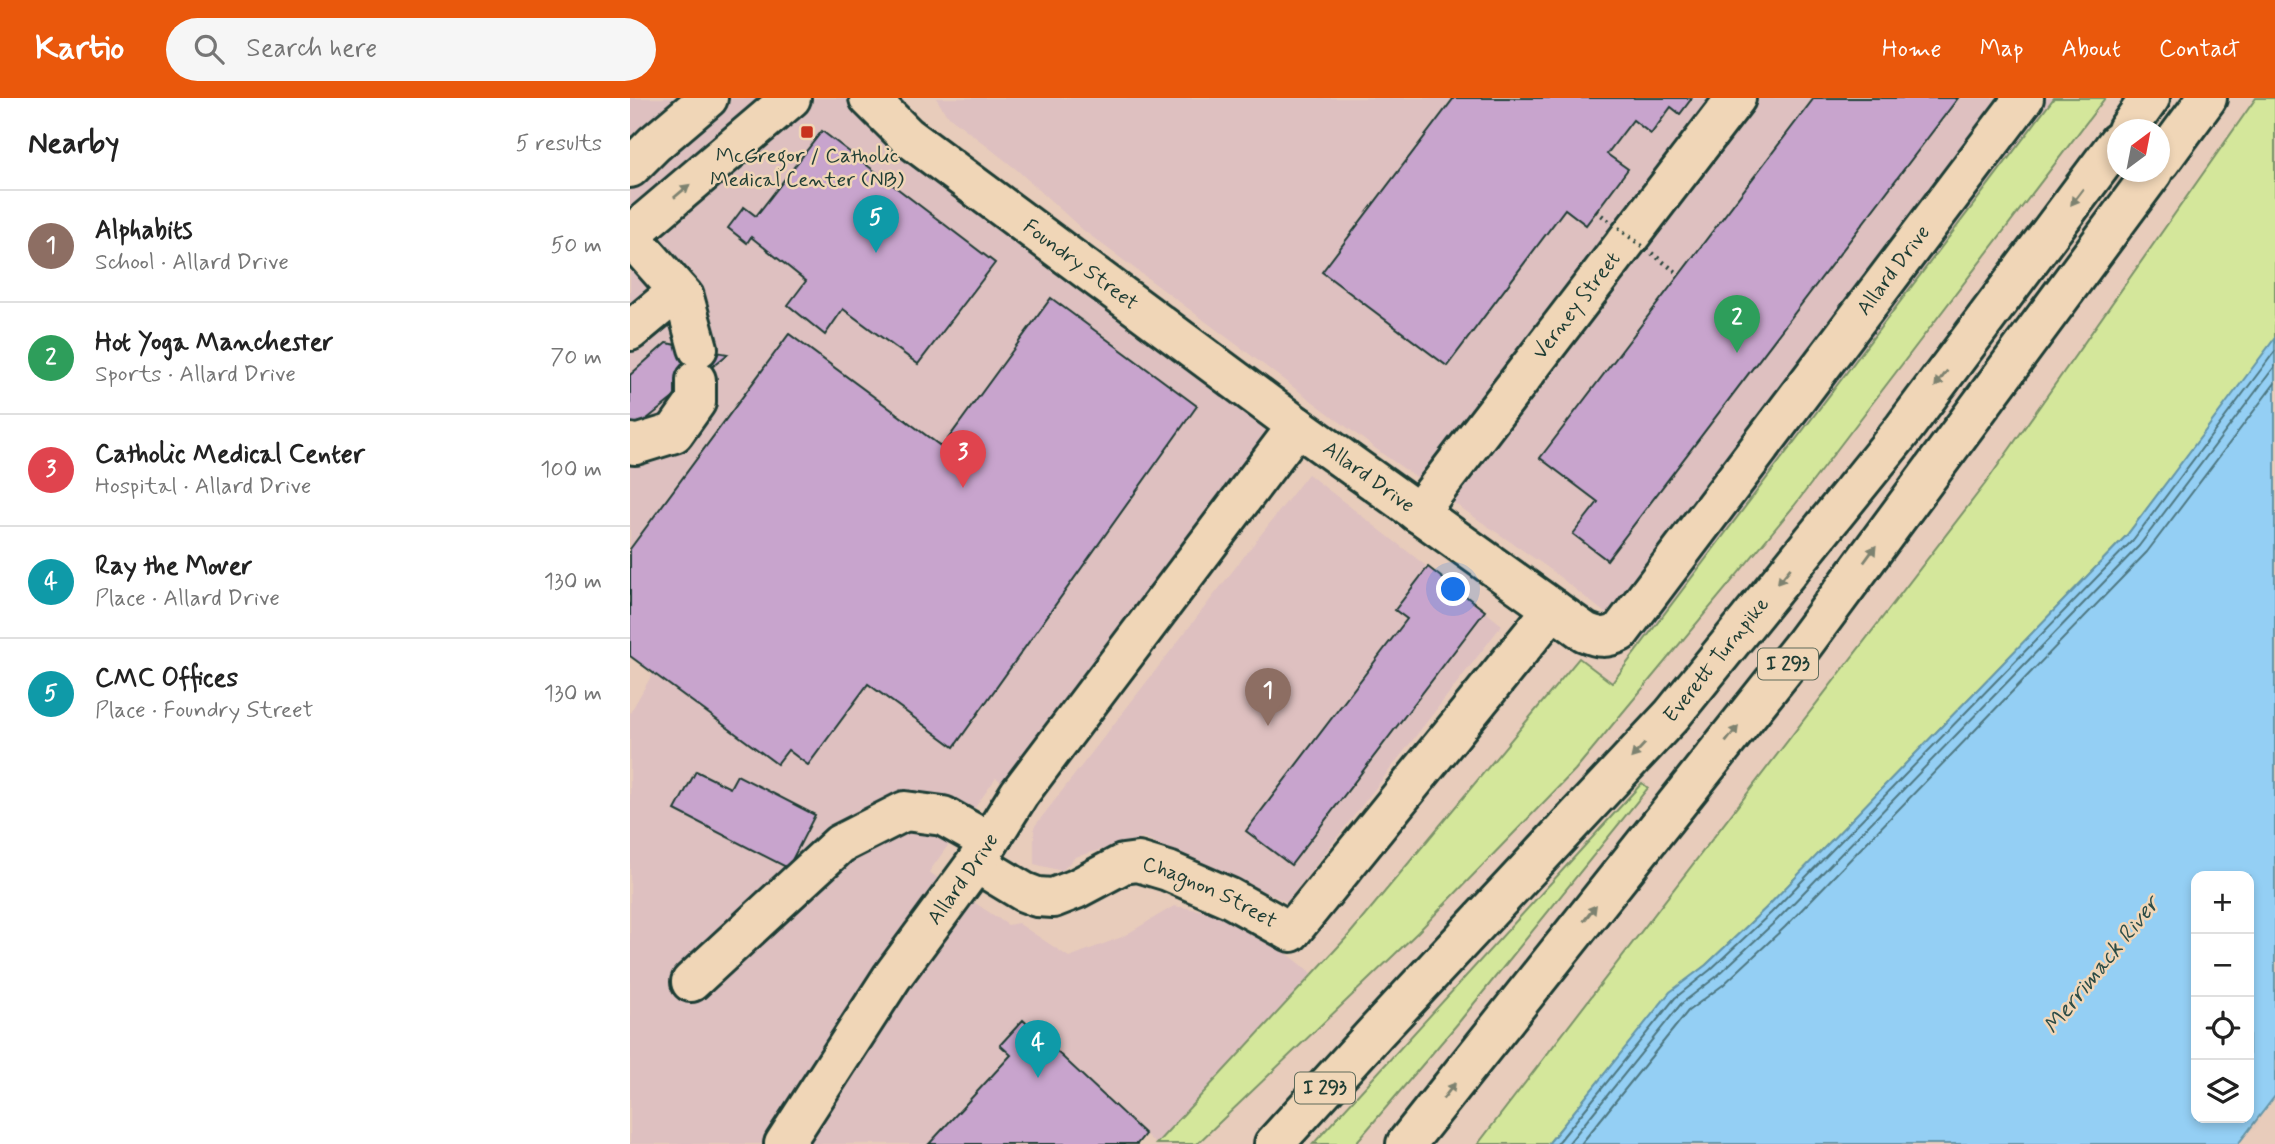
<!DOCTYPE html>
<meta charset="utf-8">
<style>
:root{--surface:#fff;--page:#f6f6f6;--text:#222;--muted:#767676;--line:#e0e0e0;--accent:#ea580c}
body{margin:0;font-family:Mynerve,sans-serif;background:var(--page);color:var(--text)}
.controls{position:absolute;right:21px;bottom:21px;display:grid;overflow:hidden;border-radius:14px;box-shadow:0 4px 10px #0003}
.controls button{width:63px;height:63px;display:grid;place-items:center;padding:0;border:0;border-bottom:2px solid var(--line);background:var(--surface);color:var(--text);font:35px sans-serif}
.compass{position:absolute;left:1477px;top:21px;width:63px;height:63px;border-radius:50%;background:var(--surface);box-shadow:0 4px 10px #0003;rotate:32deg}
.you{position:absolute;left:824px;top:492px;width:24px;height:24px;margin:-18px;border:5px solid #fff;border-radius:50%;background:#1a73e8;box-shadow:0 0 0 10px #1a73e833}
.badge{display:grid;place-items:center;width:46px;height:46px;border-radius:50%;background:var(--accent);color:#fff;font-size:23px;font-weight:700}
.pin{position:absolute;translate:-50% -58px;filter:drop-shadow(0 2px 4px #0008)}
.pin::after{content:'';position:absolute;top:37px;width:24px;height:21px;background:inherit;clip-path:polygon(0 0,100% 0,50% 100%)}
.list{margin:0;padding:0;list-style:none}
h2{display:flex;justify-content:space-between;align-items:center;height:91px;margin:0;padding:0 28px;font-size:30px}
h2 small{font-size:23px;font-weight:400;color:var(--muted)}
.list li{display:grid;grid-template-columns:46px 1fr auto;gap:21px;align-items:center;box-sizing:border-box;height:112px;padding:0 28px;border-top:2px solid var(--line)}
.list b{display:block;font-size:26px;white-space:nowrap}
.list p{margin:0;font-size:23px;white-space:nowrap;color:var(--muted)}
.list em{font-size:23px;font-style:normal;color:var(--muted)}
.icon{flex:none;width:38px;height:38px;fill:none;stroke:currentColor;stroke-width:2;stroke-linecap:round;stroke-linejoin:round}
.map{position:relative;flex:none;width:1645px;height:1046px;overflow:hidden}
header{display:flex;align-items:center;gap:42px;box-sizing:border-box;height:98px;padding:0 35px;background:var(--accent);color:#fff}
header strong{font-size:33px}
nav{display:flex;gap:38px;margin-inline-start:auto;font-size:24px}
.search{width:490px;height:63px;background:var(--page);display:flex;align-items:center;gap:18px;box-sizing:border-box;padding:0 24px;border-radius:38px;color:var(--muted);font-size:26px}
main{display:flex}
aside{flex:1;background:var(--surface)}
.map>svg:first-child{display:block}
</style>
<header>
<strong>Kartio</strong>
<div class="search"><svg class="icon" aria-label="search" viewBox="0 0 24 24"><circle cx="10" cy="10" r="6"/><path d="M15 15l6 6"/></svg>Search here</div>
<nav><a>Home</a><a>Map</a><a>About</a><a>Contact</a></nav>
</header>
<main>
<aside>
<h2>Nearby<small>5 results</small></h2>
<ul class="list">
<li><span class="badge" style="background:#8d6e63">1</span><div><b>Alphabits</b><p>School · Allard Drive</p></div><em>50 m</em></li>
<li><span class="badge" style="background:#2e9e5b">2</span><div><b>Hot Yoga Manchester</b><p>Sports · Allard Drive</p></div><em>70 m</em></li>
<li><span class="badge" style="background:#e0444e">3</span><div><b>Catholic Medical Center</b><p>Hospital · Allard Drive</p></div><em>100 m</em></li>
<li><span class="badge" style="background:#0f9aa8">4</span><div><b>Ray the Mover</b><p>Place · Allard Drive</p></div><em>130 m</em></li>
<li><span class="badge" style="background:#0f9aa8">5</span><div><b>CMC Offices</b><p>Place · Foundry Street</p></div><em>130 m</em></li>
</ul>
</aside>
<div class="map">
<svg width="1645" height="1046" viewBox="0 0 1645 1046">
<rect width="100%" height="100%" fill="#e8ccbb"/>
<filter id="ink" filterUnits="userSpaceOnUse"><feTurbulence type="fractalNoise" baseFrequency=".0143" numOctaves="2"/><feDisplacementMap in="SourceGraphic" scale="14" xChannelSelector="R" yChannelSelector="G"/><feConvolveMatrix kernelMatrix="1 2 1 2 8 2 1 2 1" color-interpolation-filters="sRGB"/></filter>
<g filter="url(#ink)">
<path fill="#dec0c0" d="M0 0H226L667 328 389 696 366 680 299 774 378 827 388 825 439 859 492 839 544 808 612 819 683 876 526 1046 515 1036 507 1046H0V615L23 575 0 558Z
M306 0H1424L1013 545 917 469 757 359 453 132 386 71 316 16Z
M678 376 872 527 657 804 514 740 445 759 432 773 404 766V729Z"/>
<path fill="#d4e79b" stroke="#7a9268" stroke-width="2" d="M1424 0H1475L1164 408 945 672 788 834 567 1046H526L718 838 949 560 982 585Z
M1626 0H1645V240L1638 251 1497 437 1136 810 1076 867 1040 895 918 1046H848L1355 386Z
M1012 685 1018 690 829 924 725 1046H683Z"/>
<path fill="#94cff4" stroke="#6595a7" stroke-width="2" fill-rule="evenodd" d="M1645 240V998L1608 1046H918L1040 894 1076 867 1136 810 1497 437ZM1566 778H1619V1020H1566Z"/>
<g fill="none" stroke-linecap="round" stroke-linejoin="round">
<path stroke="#4e7781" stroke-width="2" d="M927 1046 1045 900 1080 872 1141 815 1503 442 1645 253
M938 1046 1051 906 1086 879 1147 822 1509 448 1645 268
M951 1046 1058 913 1093 887 1155 829 1517 454 1645 285"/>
</g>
<path fill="#c8a4cd" stroke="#1f3d34" stroke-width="2" d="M822 0H1062L1050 16 1041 9 1021 36 1003 22 977 56 998 71 956 127 935 111 817 268 692 174 823 1Z
M1184 0H1328L977 462 943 436 968 404 910 360Z
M192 33 365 165 288 266 213 211 195 237 158 207 176 183 121 139 117 145 98 130 114 109 126 118Z
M421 200 567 308 324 649 238 586 178 667 158 652 147 666 0 558V451L159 236 312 349Z
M36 245 98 256 7 329 0 328V277Z
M798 469 855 513 661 767 616 733 777 521 765 512Z
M66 673 100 690 107 677 185 717 158 770 45 712Z
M393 922 515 1036 507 1046H299L381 957 370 947Z"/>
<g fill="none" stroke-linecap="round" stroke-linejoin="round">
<defs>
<g id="minor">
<path id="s1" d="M239 0 277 38 667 328"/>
<path d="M0 138 54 199 68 250"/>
<path d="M0 233 48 193"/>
<path d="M0 345 5 347 44 335 66 304V282"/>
<path id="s2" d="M788 415 1106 0"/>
<path id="s3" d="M346 765 394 794 407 799 423 800 446 791 493 766 508 764 538 773 600 800 661 834 923 511"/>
<path d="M61 884 210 746 275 713 313 718 359 744"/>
<path id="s4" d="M154 1046 262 879 346 765 389 696 667 328 955 534C969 540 976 541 990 534L1394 0"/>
</g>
<path id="major" d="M0 70 24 46 78 0
M0 137 161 0"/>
<g id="highway">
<path d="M1497 32 1520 0"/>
<path d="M1530 64 1577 0"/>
<path id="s5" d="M644 1046 747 933 1042 617 1274 330 1488 44"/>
<path d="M776 1046 1173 547 1523 74"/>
</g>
</defs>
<use href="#minor" stroke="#1f3d34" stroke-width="44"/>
<use href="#major" stroke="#1f3d34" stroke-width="44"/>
<use href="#highway" stroke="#1f3d34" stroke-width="44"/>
<use href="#minor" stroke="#f0d6b7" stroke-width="38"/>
<use href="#major" stroke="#f0d6b7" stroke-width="38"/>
<use href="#highway" stroke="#f0d6b7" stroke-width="38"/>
<path stroke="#1f3d34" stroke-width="4.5" stroke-dasharray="2 5" stroke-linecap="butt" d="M966 113 1049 176"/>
</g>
<defs><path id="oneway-solid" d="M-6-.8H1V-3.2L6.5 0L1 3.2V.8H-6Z" transform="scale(1.75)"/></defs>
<g fill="#7d826f">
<use href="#oneway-solid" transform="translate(52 93) rotate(-40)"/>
<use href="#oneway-solid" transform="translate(1447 99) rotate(127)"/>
<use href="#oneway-solid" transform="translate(1311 281) rotate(127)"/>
<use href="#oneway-solid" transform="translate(1240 456) rotate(-54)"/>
<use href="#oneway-solid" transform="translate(1154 478) rotate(129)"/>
<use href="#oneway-solid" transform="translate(1102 636) rotate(-52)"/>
<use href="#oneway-solid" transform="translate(1008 653) rotate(133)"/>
<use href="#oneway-solid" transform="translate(960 815) rotate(-52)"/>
<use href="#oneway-solid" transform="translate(819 993) rotate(-52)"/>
</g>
</g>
<rect fill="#c8321e" stroke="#f0d6b7" stroke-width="2.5" x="170" y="27" width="14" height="14" rx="3.5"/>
<g text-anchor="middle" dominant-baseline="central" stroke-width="5" stroke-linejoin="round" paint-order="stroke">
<g fill="#f0d6b7" stroke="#5e6b5b" stroke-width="2">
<rect x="1128" y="550.5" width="60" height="31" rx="5"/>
<rect x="665" y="974.5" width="60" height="31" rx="5"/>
</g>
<g font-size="19" font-weight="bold" fill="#1f3d34">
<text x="1158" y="566">I 293</text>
<text x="695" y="990">I 293</text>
</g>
<g font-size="21" fill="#1f3d34" stroke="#f0d6b7">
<text x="177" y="58">McGregor / Catholic<tspan x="177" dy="24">Medical Center (NB)</tspan></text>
</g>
<g font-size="21" fill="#1f3d34" stroke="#f0d6b7">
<text stroke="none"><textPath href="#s1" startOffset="270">Foundry Street</textPath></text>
<text stroke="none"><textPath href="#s4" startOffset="1727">Allard Drive</textPath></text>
<text stroke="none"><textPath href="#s2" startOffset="261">Verney Street</textPath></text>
<text stroke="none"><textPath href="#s4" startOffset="971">Allard Drive</textPath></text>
<text stroke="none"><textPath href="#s5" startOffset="656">Everett Turnpike</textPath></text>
<text stroke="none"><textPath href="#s4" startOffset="320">Allard Drive</textPath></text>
<text stroke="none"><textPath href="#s3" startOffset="257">Chagnon Street</textPath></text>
</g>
<g font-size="23" font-style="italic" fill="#2b4c47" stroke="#f0d6b7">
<text transform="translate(1472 868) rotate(-51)">Merrimack River</text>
</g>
</g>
</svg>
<div class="controls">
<button>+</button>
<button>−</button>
<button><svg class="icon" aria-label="locate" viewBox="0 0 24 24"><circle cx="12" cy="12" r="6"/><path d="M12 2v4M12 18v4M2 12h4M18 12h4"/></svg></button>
<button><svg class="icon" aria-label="layers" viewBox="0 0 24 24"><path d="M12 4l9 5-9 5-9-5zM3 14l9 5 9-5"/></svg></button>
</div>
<svg class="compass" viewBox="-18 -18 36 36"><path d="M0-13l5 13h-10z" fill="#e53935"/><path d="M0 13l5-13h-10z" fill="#767676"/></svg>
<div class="you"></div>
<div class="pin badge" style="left:638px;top:628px;background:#8d6e63">1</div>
<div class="pin badge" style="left:1107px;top:255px;background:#2e9e5b">2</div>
<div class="pin badge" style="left:333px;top:390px;background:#e0444e">3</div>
<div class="pin badge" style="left:408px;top:980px;background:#0f9aa8">4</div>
<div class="pin badge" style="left:246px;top:155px;background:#0f9aa8">5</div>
</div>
</main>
